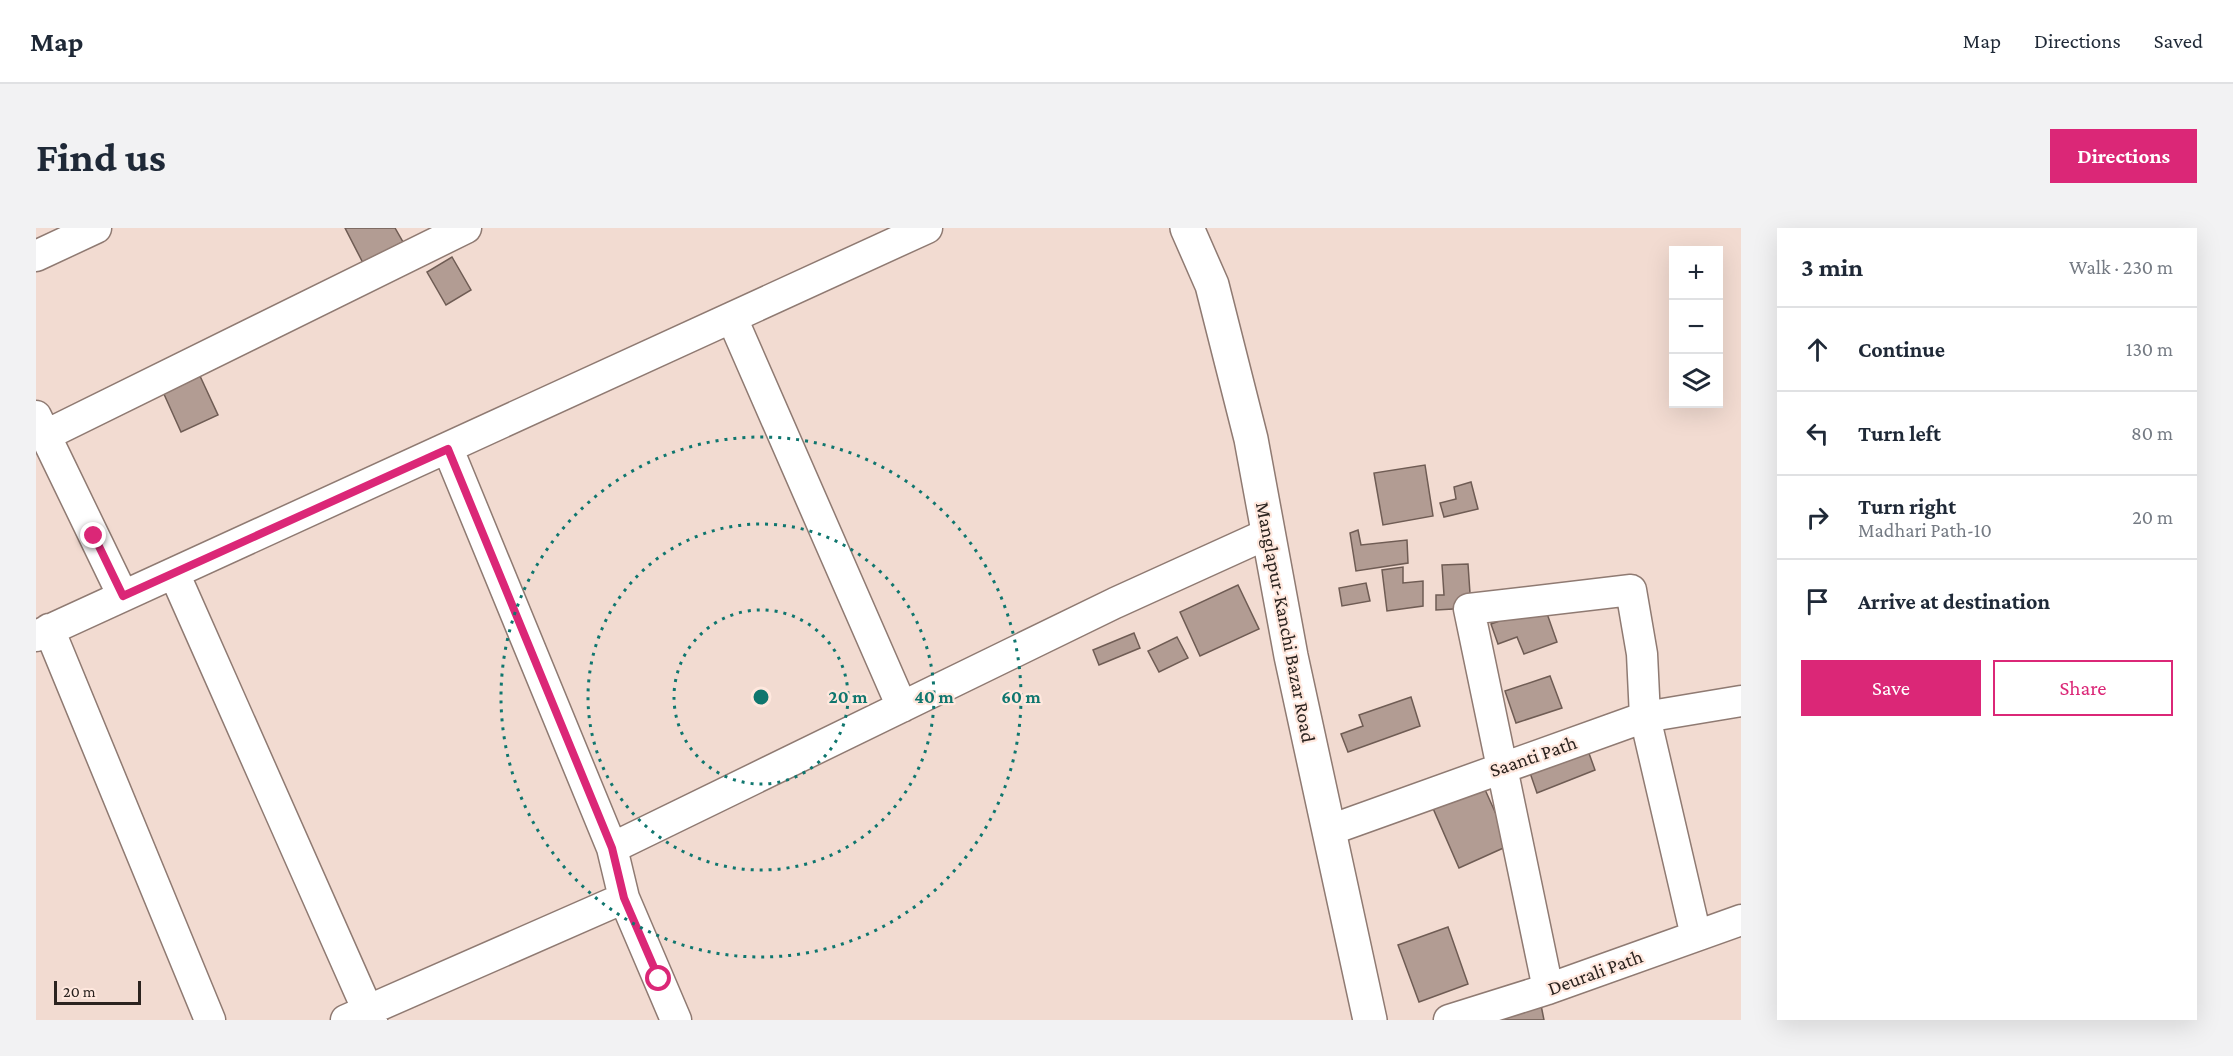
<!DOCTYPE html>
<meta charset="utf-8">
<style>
:root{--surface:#fff;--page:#f2f2f3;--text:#1f2937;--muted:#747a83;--line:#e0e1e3;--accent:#db2777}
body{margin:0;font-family:"Crimson Pro",serif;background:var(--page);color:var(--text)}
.controls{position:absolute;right:18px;top:18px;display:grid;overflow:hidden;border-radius:0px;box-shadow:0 6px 24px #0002}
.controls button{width:54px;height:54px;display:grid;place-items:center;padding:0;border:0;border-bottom:2px solid var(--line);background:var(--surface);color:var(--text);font:30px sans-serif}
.scale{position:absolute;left:18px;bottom:15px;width:87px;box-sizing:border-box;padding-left:6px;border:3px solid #2b231f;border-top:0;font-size:16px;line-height:21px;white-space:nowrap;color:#2b231f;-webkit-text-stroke:4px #ffe8de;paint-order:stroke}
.stop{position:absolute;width:18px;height:18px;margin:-14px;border:4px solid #db2777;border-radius:50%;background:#fff}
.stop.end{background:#db2777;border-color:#fff;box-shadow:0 2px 6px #0008}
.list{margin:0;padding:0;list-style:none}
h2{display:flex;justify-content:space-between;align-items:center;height:78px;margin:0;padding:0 24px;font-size:26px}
h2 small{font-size:20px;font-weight:400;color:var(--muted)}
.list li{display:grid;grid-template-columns:39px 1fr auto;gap:18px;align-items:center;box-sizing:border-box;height:84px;padding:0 24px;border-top:2px solid var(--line)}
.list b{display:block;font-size:22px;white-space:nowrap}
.list p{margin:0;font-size:20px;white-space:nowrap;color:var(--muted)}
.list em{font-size:20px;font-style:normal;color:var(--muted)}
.actions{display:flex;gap:12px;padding:18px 24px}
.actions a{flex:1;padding:14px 0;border:2px solid var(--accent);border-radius:0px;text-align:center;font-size:21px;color:var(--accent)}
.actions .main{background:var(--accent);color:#fff}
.icon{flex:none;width:33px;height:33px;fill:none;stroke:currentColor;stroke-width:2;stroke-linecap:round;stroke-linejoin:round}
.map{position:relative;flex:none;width:1705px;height:792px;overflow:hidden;border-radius:0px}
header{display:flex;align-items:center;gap:36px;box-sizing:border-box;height:84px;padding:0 30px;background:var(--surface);border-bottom:2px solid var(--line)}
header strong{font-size:28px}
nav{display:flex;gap:33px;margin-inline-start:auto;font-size:21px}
.intro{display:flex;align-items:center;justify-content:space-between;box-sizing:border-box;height:144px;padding:0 36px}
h1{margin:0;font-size:42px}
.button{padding:15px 27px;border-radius:0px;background:var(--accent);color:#fff;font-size:21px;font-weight:700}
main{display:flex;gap:36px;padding:0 36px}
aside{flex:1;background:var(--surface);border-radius:0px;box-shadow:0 6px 24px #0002}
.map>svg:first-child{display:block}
</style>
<header>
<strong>Map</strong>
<nav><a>Map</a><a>Directions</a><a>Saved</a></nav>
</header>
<div class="intro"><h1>Find us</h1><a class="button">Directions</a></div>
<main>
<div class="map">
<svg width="1705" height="792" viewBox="0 0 1705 792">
<rect width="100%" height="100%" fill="#f2dbd1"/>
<path fill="#b29c93" stroke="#6f5c54" stroke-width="1.5" d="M309 0H359L367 14 327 35Z
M416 29 435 62 410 77 391 44Z
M164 148 182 187 145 204 127 164Z
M1389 237 1397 288 1347 297 1338 245Z
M1435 254 1442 281 1408 289 1404 275 1420 271 1418 259Z
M1322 302 1325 317 1371 312 1372 335 1320 343 1314 305Z
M1432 336 1435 380 1400 382V367H1408L1406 337Z
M1367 339V355L1387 353V378L1351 383 1346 342Z
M1330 355 1334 373 1306 378 1303 360Z
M1202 357 1223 401 1164 428 1144 384Z
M1508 377 1521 414 1488 426 1481 409 1462 416 1455 396Z
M1098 405 1104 420 1063 437 1057 422Z
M1141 409 1152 430 1123 444 1112 423Z
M1514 448 1526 480 1480 495 1469 463Z
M1375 469 1384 498 1312 524 1305 506 1327 498 1323 487Z
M1550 517 1559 542 1501 565 1492 539Z
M1446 555 1474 617 1423 640 1396 578Z
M1412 699 1432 756 1383 774 1362 717Z
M1505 777 1508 792H1443Z"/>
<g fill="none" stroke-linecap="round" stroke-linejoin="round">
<defs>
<path id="street" d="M0 28 60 0
M696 90 866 479
M0 188 87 368
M10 207 430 0
M412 221 576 620 588 670 640 792
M138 345 336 792
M13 401 174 792
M0 408 891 0
M1294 602 1609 489 1705 473
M576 620 1079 375 1231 306
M1512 761 1433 381 1595 362 1606 426 1609 489 1660 708
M310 792 588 670
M1413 792 1512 761 1705 692"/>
<path id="secondary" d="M1151 0 1176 57 1215 211 1255 428 1334 792"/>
</defs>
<use href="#street" stroke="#8f7a72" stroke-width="33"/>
<use href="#secondary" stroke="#8f7a72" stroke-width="36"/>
<use href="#street" stroke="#fff" stroke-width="30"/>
<use href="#secondary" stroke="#fff" stroke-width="33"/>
</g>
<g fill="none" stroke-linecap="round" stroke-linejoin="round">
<path stroke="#db2777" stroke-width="8" d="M58 308 87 368 412 221 576 620 588 670 623 751"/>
</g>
<g fill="none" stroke="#0f766e" stroke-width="3" stroke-dasharray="3 6">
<circle cx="725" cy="469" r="87"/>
<circle cx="725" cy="469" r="173"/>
<circle cx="725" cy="469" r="260"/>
</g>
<g text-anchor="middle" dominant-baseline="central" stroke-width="4.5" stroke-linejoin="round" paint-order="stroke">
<g font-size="20" fill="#2b231f" stroke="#ffe8de">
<text transform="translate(1250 394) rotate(79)">Manglapur-Kanchi Bazar Road</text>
<text transform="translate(1497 528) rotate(-19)">Saanti Path</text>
<text transform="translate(1559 744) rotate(-20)">Deurali Path</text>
</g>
</g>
<circle cx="725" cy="469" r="9" fill="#0f766e" stroke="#ffe8de" stroke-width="3"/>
<g font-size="18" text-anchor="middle" font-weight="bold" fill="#0f766e" stroke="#ffe8de" stroke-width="4.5" stroke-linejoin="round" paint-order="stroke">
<text x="812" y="475">20 m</text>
<text x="898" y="475">40 m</text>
<text x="985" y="475">60 m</text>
</g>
</svg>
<div class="controls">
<button>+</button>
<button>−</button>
<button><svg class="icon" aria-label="layers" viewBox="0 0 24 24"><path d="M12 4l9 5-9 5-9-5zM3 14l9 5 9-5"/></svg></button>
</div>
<div class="scale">20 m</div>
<div class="stop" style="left:623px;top:751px"></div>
<div class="stop end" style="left:58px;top:308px"></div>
</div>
<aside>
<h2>3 min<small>Walk · 230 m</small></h2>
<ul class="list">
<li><svg class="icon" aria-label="ahead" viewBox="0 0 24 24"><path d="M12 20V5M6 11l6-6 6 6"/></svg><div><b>Continue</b></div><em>130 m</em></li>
<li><svg class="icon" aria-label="left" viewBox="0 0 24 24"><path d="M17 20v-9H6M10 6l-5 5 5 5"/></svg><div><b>Turn left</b></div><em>80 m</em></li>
<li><svg class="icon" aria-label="right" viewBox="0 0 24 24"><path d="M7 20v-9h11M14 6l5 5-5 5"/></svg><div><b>Turn right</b><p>Madhari Path-10</p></div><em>20 m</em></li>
<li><svg class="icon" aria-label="arrive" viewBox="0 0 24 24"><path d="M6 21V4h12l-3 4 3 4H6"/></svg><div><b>Arrive at destination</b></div></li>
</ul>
<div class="actions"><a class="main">Save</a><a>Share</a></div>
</aside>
</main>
